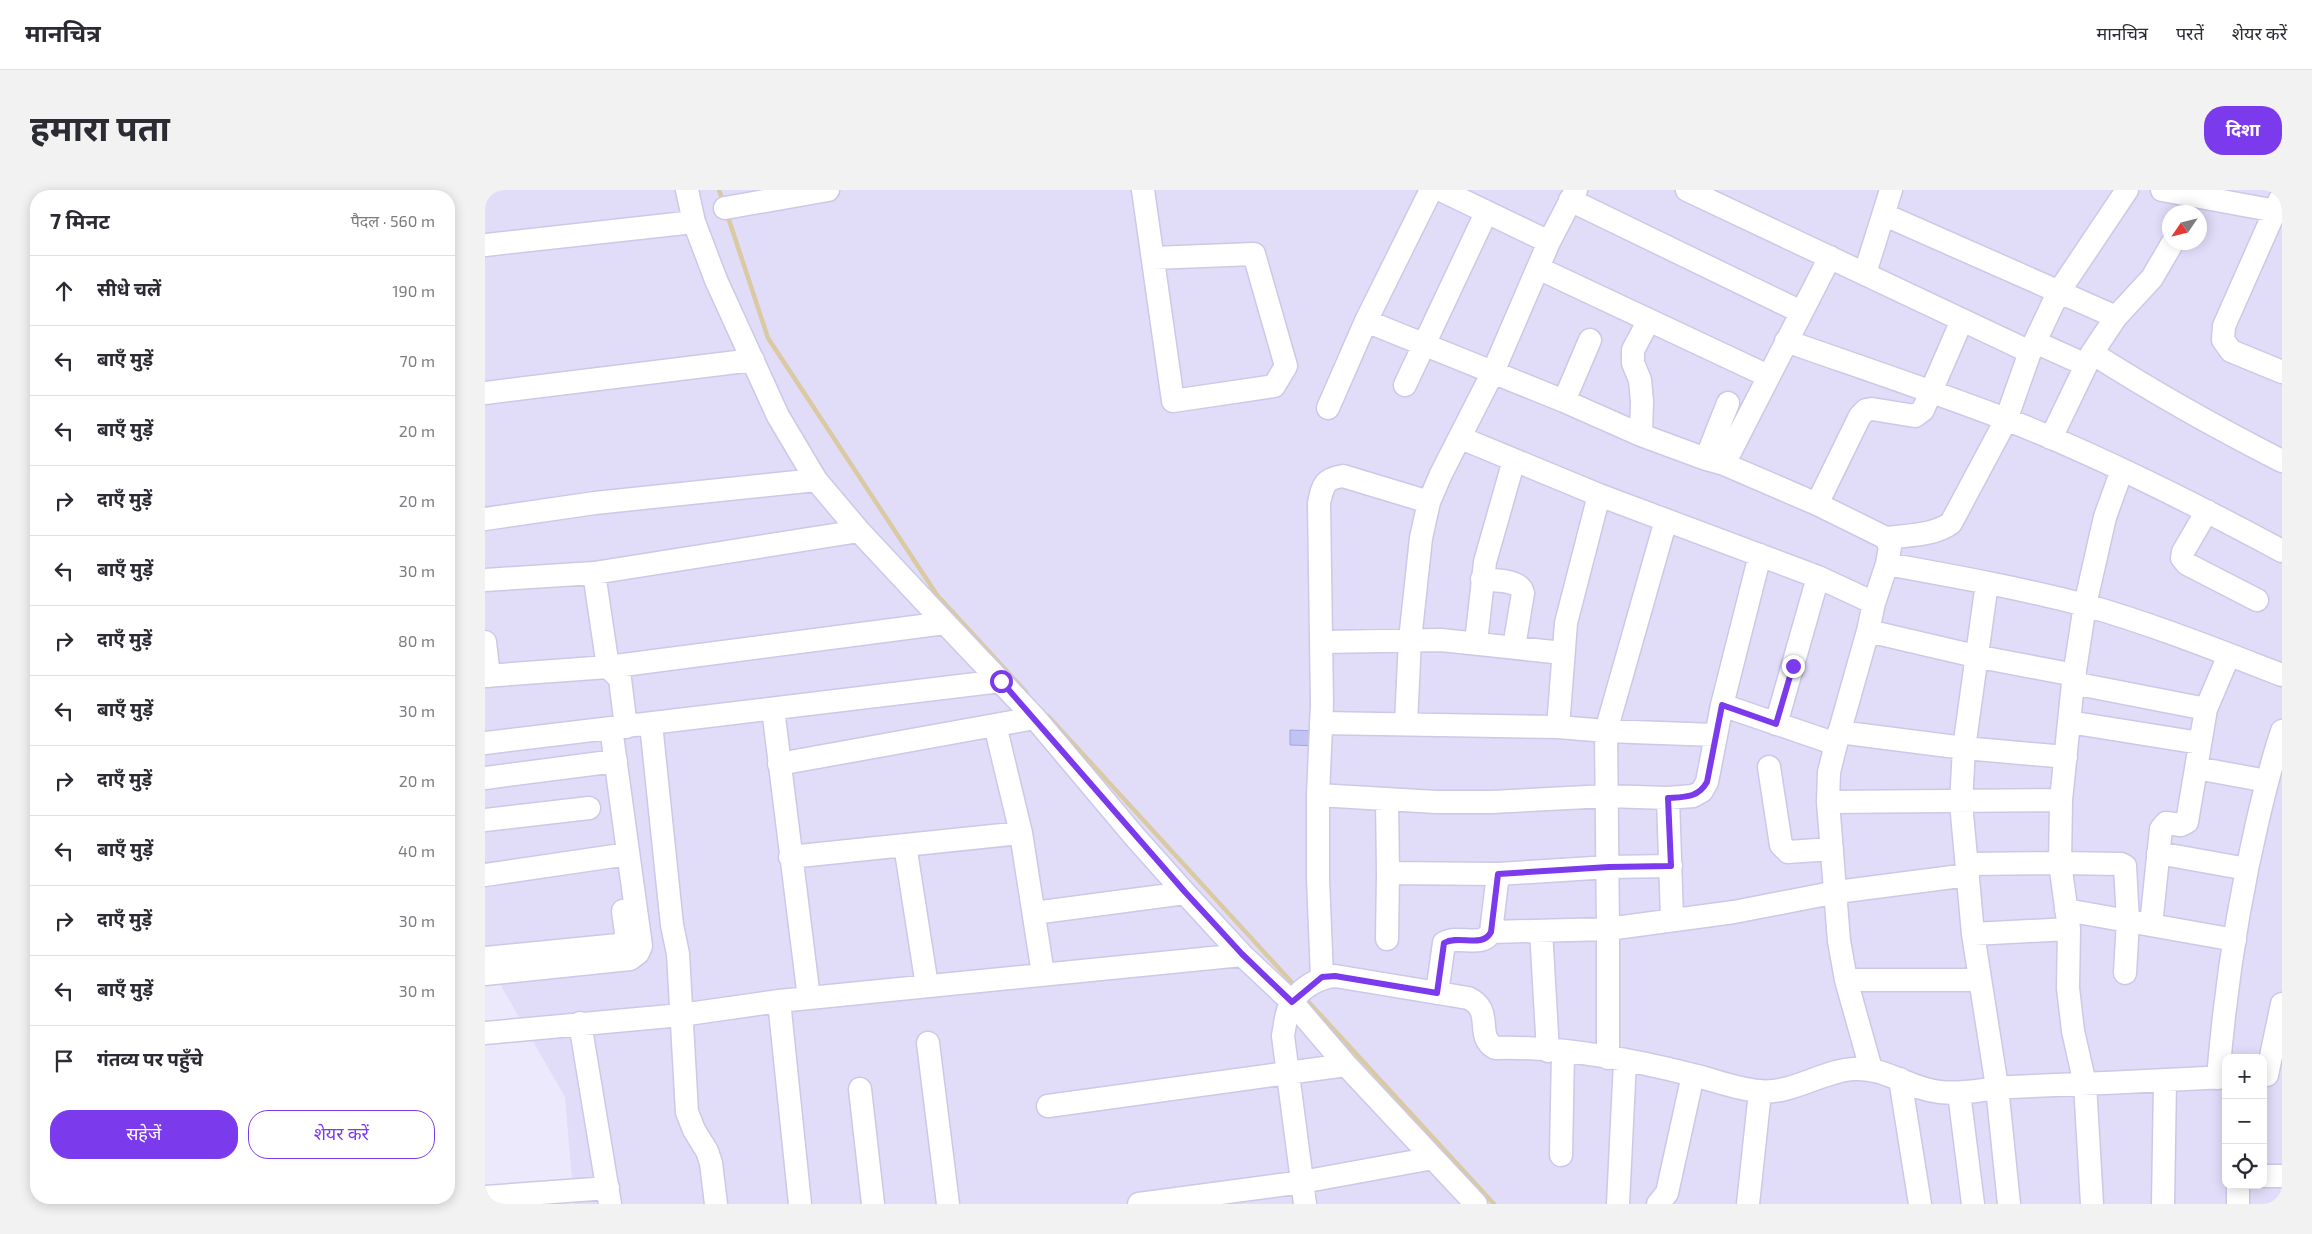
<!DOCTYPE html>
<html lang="hi">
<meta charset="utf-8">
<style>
:root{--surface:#fff;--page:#f2f2f3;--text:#2b2b33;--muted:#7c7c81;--line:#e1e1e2;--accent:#7c3aed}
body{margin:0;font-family:"Exo 2","Noto Sans Devanagari",sans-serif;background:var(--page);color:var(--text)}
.controls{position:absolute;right:15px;bottom:15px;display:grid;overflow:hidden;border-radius:10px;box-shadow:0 2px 12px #0003}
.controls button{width:45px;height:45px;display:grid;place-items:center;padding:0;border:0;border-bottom:1px solid var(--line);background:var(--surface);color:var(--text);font:25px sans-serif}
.compass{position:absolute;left:1677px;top:15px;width:45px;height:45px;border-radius:50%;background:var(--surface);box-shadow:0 2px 12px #0003;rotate:235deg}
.stop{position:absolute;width:15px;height:15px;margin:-11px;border:4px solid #7c3aed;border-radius:50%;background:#fff}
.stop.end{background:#7c3aed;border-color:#fff;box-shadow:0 1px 5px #0008}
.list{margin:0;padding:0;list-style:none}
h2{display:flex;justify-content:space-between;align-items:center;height:65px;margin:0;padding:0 20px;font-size:21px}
h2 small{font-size:16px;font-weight:400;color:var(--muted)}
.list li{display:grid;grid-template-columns:32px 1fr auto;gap:15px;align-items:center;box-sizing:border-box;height:70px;padding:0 20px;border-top:1px solid var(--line)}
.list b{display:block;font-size:19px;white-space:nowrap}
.list em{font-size:16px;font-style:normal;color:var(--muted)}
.actions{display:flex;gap:10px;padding:15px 20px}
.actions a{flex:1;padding:11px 0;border:1px solid var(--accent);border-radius:20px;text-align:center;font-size:18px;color:var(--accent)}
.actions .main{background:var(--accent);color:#fff}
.icon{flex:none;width:28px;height:28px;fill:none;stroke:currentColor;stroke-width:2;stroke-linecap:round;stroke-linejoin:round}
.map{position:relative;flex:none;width:1797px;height:1014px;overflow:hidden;border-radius:20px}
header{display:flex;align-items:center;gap:30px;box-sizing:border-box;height:70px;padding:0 25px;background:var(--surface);border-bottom:1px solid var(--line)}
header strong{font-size:24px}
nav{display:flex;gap:28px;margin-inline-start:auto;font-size:18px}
.intro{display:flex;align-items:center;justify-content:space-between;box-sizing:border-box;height:120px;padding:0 30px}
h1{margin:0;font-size:35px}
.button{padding:12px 22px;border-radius:20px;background:var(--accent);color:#fff;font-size:18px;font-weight:700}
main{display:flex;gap:30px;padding:0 30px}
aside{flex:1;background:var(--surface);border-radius:20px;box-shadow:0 2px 12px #0003}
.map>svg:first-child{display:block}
</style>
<header>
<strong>मानचित्र</strong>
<nav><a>मानचित्र</a><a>परतें</a><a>शेयर करें</a></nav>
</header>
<div class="intro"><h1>हमारा पता</h1><a class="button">दिशा</a></div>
<main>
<aside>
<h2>7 मिनट<small>पैदल · 560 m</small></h2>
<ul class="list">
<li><svg class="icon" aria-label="ahead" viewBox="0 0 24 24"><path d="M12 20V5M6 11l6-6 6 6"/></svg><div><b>सीधे चलें</b></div><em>190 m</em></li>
<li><svg class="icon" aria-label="left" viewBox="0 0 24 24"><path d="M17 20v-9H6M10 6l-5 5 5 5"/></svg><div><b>बाएँ मुड़ें</b></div><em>70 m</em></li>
<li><svg class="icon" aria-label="left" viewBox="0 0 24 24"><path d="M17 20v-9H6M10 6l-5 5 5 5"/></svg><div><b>बाएँ मुड़ें</b></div><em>20 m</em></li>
<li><svg class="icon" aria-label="right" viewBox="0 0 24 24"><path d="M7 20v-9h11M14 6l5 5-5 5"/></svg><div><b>दाएँ मुड़ें</b></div><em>20 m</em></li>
<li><svg class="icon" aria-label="left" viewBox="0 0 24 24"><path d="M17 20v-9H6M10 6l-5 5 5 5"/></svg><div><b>बाएँ मुड़ें</b></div><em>30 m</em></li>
<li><svg class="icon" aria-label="right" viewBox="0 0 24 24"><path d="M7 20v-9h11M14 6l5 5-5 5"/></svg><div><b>दाएँ मुड़ें</b></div><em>80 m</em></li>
<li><svg class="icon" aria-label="left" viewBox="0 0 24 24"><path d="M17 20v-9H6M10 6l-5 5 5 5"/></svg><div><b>बाएँ मुड़ें</b></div><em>30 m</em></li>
<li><svg class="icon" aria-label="right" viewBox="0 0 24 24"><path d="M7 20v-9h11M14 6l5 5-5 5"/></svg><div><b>दाएँ मुड़ें</b></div><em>20 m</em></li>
<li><svg class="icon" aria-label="left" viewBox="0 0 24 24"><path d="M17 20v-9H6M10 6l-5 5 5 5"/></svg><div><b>बाएँ मुड़ें</b></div><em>40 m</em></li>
<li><svg class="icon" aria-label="right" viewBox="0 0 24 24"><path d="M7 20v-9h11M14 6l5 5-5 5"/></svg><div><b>दाएँ मुड़ें</b></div><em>30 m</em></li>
<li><svg class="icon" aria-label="left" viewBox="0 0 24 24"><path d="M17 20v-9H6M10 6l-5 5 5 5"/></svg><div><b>बाएँ मुड़ें</b></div><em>30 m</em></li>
<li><svg class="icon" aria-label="arrive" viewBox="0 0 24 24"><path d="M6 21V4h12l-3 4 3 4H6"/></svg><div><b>गंतव्य पर पहुँचे</b></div></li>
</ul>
<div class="actions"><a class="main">सहेजें</a><a>शेयर करें</a></div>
</aside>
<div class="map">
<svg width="1797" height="1014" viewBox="0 0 1797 1014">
<rect width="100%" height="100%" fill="#ede9fd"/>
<path fill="#e1ddf9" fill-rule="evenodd" d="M0 0H1797V1014H89L80 907 0 768ZM1684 22H1714V52H1684ZM1741 868H1778V995H1741Z"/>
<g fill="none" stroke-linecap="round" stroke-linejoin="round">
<path stroke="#d9caa3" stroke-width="4.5" d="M234 0 238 12
M242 24 283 148 452 405 541 502
M563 526 811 797
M819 807 1009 1014"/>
</g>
<path fill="#c1c3f2" stroke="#a1a5e5" d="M805 540 833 541V556L805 555Z"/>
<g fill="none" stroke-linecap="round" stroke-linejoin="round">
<defs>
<path id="minor" d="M202 0 209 32 231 90 293 226 331 290 374 341 460 433 550 528 650 647 700 703 757 765 807 812 861 875 991 1014
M658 0 688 211 789 196 801 176 769 64 668 68
M956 0 1064 52
M1202 0 1545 162
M1677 0 1791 21
M1797 5 1739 136 1738 150 1746 161 1797 182
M1085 10 1316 122
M240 18 343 0
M1400 25 1631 127 1607 163C1668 202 1732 238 1797 271
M0 55 209 32
M1053 78 1283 186
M1380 83 1406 0
M1631 127 1667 88 1688 52
M881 131 1079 211 1156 245 1221 269 1239 274 1332 314 1401 348
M1301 151C1375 177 1450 202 1523 230 1617 267 1708 313 1797 361
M1550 152 1601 175
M920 195 1001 23
M0 203 268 170
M1079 211 1105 150
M843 218 881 131 946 0
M1156 245 1157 211 1155 190 1148 173V160L1164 130
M976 248 1114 305 1333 387 1389 413
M1566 248 1607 163
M1221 269 1243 213
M1239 274 1345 67
M1332 314 1375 226 1381 220 1387 219 1430 226 1438 220 1477 130
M1722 321 1698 362 1697 368 1702 374 1772 410
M0 329 110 313 331 290
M1181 330 1121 541 1123 739 1249 722 1352 702 1483 685
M1402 374C1468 386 1535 398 1600 415 1667 434 1732 460 1797 485
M109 383 123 477 135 489 141 537
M997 389C1010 391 1035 389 1038 403L1029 457
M0 390 109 383 374 341
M1502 393 1479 558 1476 613 1488 744 1584 739
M1383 441 1490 466 1590 485
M0 452 4 486
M837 452 956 450 1078 463
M991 452 1000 372 1029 270
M0 486 123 477 460 433
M1588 493 1721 519
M1237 515 1351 554
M288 519 324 808
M550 528 510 535 536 643 558 784
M1584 532 1715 553
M836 533 1073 537 1121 541 1230 545
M921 533 925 450 936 348 944 312 956 284 1008 182 1064 52 1091 0
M166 534 187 735 193 764 202 922 209 940 222 961 226 973 231 1014
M1291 534 1333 387
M1073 537 1081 433 1114 305
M1354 542 1479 558 1581 567
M0 553 516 491
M294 574 510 535
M1284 577 1296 655 1303 662 1347 659
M1711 578 1782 591
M0 588 131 571
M833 605 951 612H1007L1121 606 1183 608 1208 606 1217 601 1222 592 1237 515 1275 365
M1183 608 1187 729
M1343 612 1576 610
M0 630 104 618
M420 655 442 796
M1673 663 1762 679
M305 667 536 643
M1482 674 1575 673 1636 674 1640 676 1643 731 1640 783
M903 683 1013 684 1124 677 1186 676
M0 685 143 664
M1581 720 1750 750
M549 723 700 703
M1666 735 1676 639 1681 633 1696 635 1702 632 1721 519 1744 465
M1056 741 1063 861
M1006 742 1123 739V868
M1488 744 1512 897 1524 1014
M902 749 903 683 902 609
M0 768 133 755 140 750 141 743 138 721
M0 784 145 769 153 763 156 756 126 538
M837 787 833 689V605L837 514 834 313C838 295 839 289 858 286L944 312
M1361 790H1495
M952 803 959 753C974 744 997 759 1006 742L1013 684
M294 811 315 1014
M95 833 125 1014
M0 843 196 825 294 811 757 765
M443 853 463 1014
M1386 879 1361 790 1354 751 1343 612 1344 582 1351 554 1383 441 1389 413 1402 374 1405 357 1401 348C1423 345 1448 346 1466 333L1521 230 1545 162 1573 103 1642 0
M1782 885 1797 814
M1733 888C1740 801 1753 714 1773 629 1780 600 1787 570 1797 541
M1415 889 1435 1014
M375 899 388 1014
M1474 903 1488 1014
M563 916 861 875
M1076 965 1078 862
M1778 986H1797
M1753 995V1014
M0 1007 123 998
M654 1014 817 992 948 968
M820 1014 798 846C800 835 801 821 807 812 816 798 834 787 850 786L983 808C1010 820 989 846 1010 858 1075 856 1145 869 1208 885 1230 890 1251 899 1274 901 1306 905 1339 880 1369 879 1402 877 1423 899 1455 902 1479 905 1502 898 1526 897 1598 894 1669 891 1741 887
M1133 1014 1140 871
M1173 1014 1182 1003 1208 885
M1263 1014 1275 902
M1607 1014 1600 894 1588 841 1583 798 1584 739 1575 673 1576 610 1588 493 1600 415 1620 327 1637 280
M1678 1014 1680 891"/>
</defs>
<use href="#minor" stroke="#cac9e7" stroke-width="25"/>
<use href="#minor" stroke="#fff" stroke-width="22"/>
</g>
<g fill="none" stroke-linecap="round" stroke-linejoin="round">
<path stroke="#7c3aed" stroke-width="6" d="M516 491 700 702 757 764 807 812 837 787 850 786 952 803 959 753C974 744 997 759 1006 742L1013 684 1124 677 1186 676 1183 608C1200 607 1213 608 1222 592L1237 515 1291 534 1308 476"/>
</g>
</svg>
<div class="controls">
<button>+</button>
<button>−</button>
<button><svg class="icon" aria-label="locate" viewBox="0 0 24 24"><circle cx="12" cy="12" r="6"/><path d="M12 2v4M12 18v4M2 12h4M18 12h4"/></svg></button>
</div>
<svg class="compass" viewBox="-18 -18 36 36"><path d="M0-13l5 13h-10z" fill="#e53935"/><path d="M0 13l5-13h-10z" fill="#7c7c81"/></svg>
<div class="stop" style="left:516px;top:491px"></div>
<div class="stop end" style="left:1308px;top:476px"></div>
</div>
</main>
